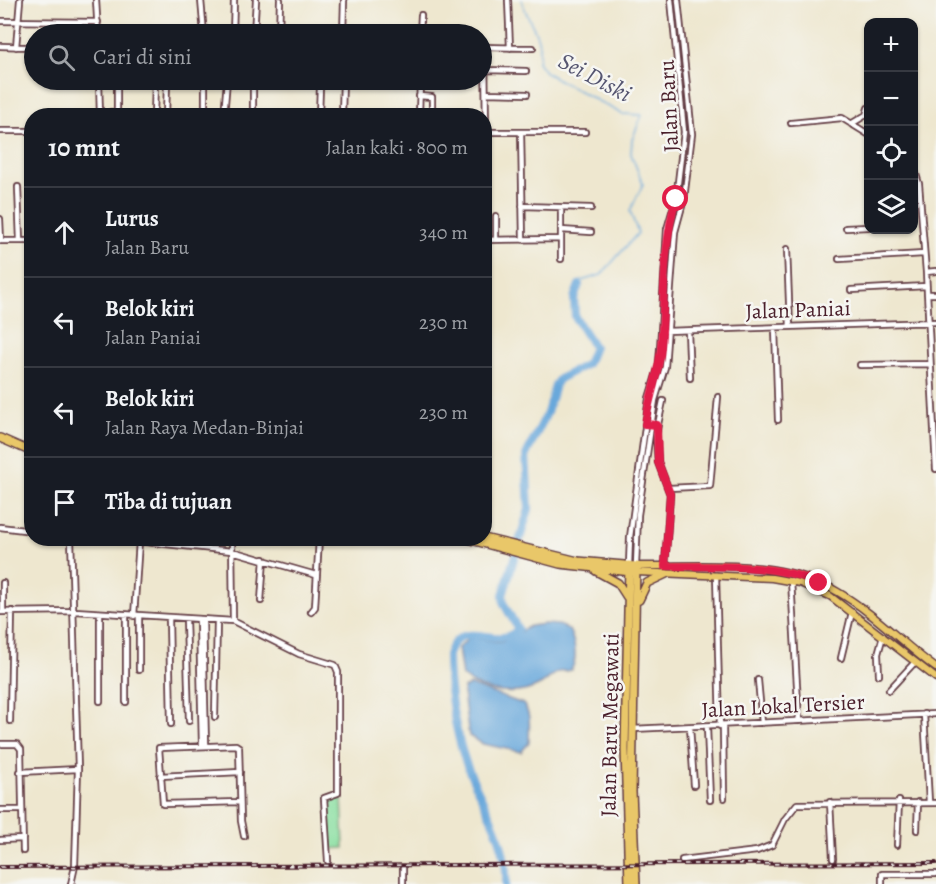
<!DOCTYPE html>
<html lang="id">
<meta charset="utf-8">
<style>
:root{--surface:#171b24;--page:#20242c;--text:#f1f3f6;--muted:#9ea1a6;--line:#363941}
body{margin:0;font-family:Alegreya,serif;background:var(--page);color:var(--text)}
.controls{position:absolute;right:18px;top:18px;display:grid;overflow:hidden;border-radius:12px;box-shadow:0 2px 4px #0004}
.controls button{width:54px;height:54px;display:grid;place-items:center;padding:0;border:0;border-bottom:2px solid var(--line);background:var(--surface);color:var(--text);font:30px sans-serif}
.stop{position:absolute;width:18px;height:18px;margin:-14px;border:4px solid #e11d48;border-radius:50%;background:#fff}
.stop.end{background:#e11d48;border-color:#fff;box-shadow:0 2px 6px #0008}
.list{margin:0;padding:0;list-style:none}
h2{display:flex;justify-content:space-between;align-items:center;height:78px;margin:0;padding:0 24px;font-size:26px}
h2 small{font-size:20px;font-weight:400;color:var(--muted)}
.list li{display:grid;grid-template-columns:39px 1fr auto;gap:18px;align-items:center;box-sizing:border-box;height:90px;padding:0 24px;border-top:2px solid var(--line)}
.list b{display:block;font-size:22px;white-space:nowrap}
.list p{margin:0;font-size:20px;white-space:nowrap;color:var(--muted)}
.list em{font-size:20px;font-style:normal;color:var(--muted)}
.icon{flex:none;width:33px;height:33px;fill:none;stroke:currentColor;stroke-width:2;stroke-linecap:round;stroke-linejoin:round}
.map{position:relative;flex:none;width:936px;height:884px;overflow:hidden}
.search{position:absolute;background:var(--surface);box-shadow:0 2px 4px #0004;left:24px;top:24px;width:468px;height:66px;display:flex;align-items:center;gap:15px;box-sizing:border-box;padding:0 21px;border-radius:33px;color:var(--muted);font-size:22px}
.panel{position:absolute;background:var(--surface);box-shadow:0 2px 4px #0004;left:24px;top:108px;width:468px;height:438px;border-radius:24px}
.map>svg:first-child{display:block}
</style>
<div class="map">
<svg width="936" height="884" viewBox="0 0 936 884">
<rect width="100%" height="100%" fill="#f6f6f2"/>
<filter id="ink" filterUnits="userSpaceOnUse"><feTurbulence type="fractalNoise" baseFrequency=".0167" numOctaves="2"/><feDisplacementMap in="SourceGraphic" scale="12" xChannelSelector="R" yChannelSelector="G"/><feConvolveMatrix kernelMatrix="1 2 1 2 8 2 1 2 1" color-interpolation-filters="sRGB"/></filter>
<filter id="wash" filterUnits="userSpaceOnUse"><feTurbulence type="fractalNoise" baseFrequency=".008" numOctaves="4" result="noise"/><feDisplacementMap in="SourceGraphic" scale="24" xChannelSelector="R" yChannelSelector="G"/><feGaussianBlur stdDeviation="1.35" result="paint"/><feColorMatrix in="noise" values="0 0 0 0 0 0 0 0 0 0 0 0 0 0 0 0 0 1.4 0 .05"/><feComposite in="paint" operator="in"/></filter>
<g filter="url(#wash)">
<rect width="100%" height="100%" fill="#eee7cf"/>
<path fill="#8adfa1" stroke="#6a7f66" stroke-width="1.5" d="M342 796 344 848 329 849 327 797Z"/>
<path fill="#69a8db" stroke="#5a6483" stroke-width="1.5" d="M544 624 559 625 569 630C575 641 578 659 571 670 568 671 565 671 562 671 554 672 548 680 542 684 518 698 483 694 462 676L458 648 470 637 501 642 530 626Z
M470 685 523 704C532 715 529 729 529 743L521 752 483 744 469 736 463 693 464 688Z"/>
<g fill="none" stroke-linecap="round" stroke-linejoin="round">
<path stroke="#69a8db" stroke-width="1.5" d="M522 0C528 26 544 33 538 62L546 73 622 114 642 115 632 140 631 154 643 184 630 211 638 233 601 275 581 281 579 285"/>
<path stroke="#69a8db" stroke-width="8" d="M506 884C509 840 481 803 466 763 455 731 448 689 448 655 462 613 498 653 518 629L504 604 503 595 529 509 526 455 547 413 555 385 559 379 587 364 594 347 575 317 574 298 579 285"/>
</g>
</g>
<g filter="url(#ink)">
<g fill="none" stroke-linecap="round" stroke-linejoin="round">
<defs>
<path id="minor" d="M96 0 98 34
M201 0 204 34
M508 0 510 48
M0 21 98 22
M233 34 234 0
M254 34 256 0
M279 34 280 0
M343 34 344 0
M420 34 421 15
M0 46 34 47
M16 47 20 0
M482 47 533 48
M485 47 486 132
M486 70 526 71
M99 80 100 116
M205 80V116
M486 93 527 94
M419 96 432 97V116
M111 116V112H117V80
M154 116 155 80
M166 116 167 83
M224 116 227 80
M253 116V80
M319 116 320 86
M342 116 343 80
M419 116 420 80
M791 123 842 118 868 134
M851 124 866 115 868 108
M0 131H32
M484 132H585
M521 132 523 240
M914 168 919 184 926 272 936 469
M18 187 20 241
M522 206 591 208
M561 208V259
M496 216V240
M0 219 1 241
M846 228 868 227
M561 230 591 232
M484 240 561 239
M0 241H32
M787 249 790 327
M839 259 924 254
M926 272 936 271
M851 290 926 286
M927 294H936
M775 328 778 420
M666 331 936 322
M688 331 690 378
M860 365 930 364
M663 401 656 434 658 462 670 494 665 566
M669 488 710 486 718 397
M0 527 32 531
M71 538 78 769 75 866 71 884
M107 538 232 551 316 575
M232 538 233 621
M629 565 630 537 649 398 659 366 667 229 676 199 684 132 671 0
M636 566 638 515 655 400 665 367 675 232 684 199 692 134 678 0
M716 575 720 726
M791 580 799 721
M3 583V612
M261 601 264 559
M0 612 75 611 233 621 299 654 335 665 338 672V793L324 798 328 861
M311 612 315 607 319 538
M100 614V701
M126 615V702
M134 616 139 541
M169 618 171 724
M186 619 189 721
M199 620 202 745
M203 620 206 745
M841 658 852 612
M139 670V616
M879 675 878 654 883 636
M758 680 762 723
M889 690 915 662
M924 714 929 802
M215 717 217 621
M10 721 12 611
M723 726 724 798
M690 727 694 785
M707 727 710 800
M633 729 936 714
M0 744H17L21 749 23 851
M20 772 78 769
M160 776 240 772
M240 802 163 804 159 748 236 745 239 747 241 821 244 836
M830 802 833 859
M0 810H21
M917 830 918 802
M0 840 23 839
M897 845 899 801
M682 860 757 851 772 845 785 819 797 804 936 803
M403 884V868
M882 884V874H936"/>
<path id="major" d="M636 566C702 567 780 557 838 592 874 613 903 644 936 668
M636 572 772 578 800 583 830 596 936 678"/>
<path id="highway" d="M0 438 32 452
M464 538 560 564 631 572
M484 538 578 561 636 566 632 792 636 884
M596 571 618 583 627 597
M639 600 647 583 666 574
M629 884 625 749 629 565"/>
</defs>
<use href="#minor" stroke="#633d44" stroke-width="8"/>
<use href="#major" stroke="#633d44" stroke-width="9"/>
<use href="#highway" stroke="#633d44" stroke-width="10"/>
<use href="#minor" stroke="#fff" stroke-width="4.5"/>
<use href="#major" stroke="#e9c769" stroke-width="6"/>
<use href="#highway" stroke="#e9c769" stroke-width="7"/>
<defs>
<path id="rail" d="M0 867 936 863"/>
</defs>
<use href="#rail" stroke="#4a1f2b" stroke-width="4"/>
<use href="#rail" stroke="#f6f6f2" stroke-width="1.5" stroke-dasharray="4.5" stroke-linecap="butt"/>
</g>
</g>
<g fill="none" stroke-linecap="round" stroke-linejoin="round" filter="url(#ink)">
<path stroke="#e11d48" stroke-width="8" d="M676 199C662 247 665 298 661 347 659 373 649 398 645 424L657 425 658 462 670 494 665 566C716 567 772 562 819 583"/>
</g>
<g text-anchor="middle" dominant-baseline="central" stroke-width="5" stroke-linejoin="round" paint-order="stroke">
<g font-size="22" fill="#4a1f2b" stroke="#f6f6f2">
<text transform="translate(669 106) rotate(-93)">Jalan Baru</text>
<text transform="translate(798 310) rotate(-2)">Jalan Paniai</text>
<text transform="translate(783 706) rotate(-3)">Jalan Lokal Tersier</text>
<text transform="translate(610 725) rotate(-89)">Jalan Baru Megawati</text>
</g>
<g font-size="24" font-style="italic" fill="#565671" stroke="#f6f6f2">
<text transform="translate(595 77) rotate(28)">Sei Diski</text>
</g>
</g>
</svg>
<div class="controls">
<button>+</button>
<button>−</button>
<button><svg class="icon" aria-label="locate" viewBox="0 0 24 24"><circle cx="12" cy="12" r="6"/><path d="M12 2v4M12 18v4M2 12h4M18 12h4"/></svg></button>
<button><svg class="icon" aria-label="layers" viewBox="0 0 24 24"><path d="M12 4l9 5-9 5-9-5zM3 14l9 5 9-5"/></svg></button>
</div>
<div class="stop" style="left:676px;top:199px"></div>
<div class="stop end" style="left:819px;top:583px"></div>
<div class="search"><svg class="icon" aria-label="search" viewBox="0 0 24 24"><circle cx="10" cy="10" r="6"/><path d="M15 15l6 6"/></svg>Cari di sini</div>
<section class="panel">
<h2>10 mnt<small>Jalan kaki · 800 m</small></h2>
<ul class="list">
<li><svg class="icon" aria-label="ahead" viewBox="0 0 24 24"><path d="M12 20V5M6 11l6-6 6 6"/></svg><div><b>Lurus</b><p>Jalan Baru</p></div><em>340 m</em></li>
<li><svg class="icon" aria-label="left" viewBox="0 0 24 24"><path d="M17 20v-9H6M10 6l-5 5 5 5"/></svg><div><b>Belok kiri</b><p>Jalan Paniai</p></div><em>230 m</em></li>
<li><svg class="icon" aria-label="left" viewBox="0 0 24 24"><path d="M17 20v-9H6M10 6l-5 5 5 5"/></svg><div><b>Belok kiri</b><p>Jalan Raya Medan-Binjai</p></div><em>230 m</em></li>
<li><svg class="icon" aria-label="arrive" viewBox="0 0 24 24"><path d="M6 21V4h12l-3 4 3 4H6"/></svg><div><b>Tiba di tujuan</b></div></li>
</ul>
</section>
</div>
